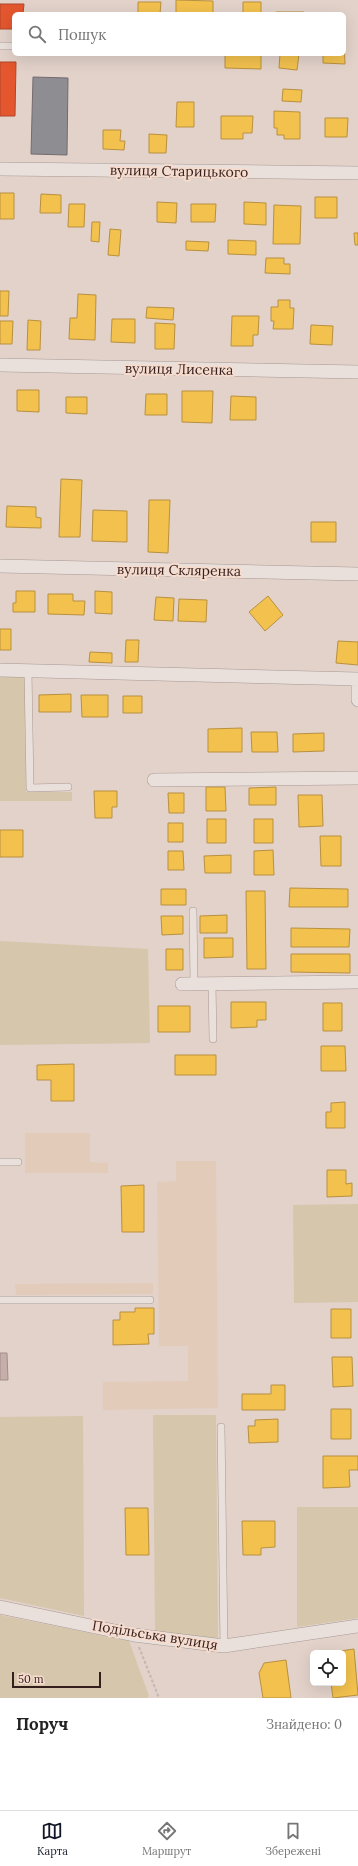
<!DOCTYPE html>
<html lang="uk">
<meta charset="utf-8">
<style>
:root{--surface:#fff;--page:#f2f2f2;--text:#222;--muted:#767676;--line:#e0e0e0;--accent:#111827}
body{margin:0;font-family:Lora,serif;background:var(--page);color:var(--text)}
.controls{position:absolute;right:12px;bottom:12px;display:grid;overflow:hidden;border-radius:6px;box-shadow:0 4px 16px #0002}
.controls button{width:36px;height:36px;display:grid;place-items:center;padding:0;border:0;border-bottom:1px solid var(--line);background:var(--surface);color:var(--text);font:20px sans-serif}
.scale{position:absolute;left:12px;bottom:10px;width:89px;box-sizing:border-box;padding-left:4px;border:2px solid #351f1c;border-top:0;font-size:11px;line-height:14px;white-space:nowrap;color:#351f1c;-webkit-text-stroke:3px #f5dcce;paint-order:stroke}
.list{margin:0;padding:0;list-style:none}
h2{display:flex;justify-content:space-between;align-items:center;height:52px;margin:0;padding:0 16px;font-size:17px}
h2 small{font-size:13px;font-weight:400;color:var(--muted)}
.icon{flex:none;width:22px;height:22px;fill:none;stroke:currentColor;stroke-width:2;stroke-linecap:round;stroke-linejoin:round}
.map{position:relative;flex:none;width:358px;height:1698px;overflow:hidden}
.search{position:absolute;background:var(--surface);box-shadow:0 4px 16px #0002;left:12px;right:12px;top:12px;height:44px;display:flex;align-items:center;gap:10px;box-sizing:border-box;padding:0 14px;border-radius:6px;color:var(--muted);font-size:15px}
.sheet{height:112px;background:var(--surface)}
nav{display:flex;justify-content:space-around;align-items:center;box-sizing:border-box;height:56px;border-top:1px solid var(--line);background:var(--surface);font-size:11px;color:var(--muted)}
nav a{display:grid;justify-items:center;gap:2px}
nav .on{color:var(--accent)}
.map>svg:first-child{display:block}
</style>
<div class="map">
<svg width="358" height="1698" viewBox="0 0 358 1698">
<rect width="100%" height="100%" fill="#e2d2ca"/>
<path fill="#e3cbba" d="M25 1133H90V1162L108 1163V1173H25Z
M176 1161H216L218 1408 103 1410V1382L188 1381V1346H159L157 1182 176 1181Z
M153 1283V1294L16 1295 15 1284Z"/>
<path fill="#d5c6ac" d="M0 676 25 677 26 792H72V801H0Z
M0 941 148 949 150 1043 0 1045Z
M358 1204V1302L294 1303 293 1205Z
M153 1415H216L218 1639 155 1631Z
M83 1416 84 1616 0 1598V1417Z
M297 1507H358V1618L297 1627Z
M0 1615 129 1641 149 1696 147 1698H0Z"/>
<path fill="#f2c14e" stroke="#b9903f" d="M176 0 213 1V14H176Z
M138 2H161L160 14H138Z
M243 2H261V14H243Z
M276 12H304V14H276Z
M344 43 345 64 323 63V54H344Z
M225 54H261V69L225 68Z
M280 54H299L297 70 279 68Z
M283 89 302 90 301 102 282 101Z
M177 102H194V127H176Z
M274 111 300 112V139H284V135H277V128H274Z
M221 116H253L252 133H243V139H221Z
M325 118H348L347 137H325Z
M103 130H121L120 141H125L124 150 103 149Z
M149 134 167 135 166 153H149Z
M0 193H14V219H0Z
M41 194 61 195V213H40Z
M315 197H337V218H315Z
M157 202 177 203 176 223 157 222Z
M244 202 266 203V225L244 224Z
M69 204H85L84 227H68Z
M191 204H216L215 222H191Z
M274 205 301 206 300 244H273Z
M92 222H100L99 242 91 241Z
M110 229 121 230 119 256 108 255Z
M354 233H358V245H355Z
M228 240 256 241V255L228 254Z
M186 241 209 242 208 251 186 250Z
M266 258H284V264H290V274L265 273Z
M0 291H9L8 316H0Z
M78 294 96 295 95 340 69 339 70 318H77Z
M278 300H290V308H294L293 329H273L274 321H271V307H278Z
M147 307 174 308 173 320 146 318Z
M232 316H259L258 335H253V346H231Z
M112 319H135V343L111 342Z
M28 320 41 321 40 350H27Z
M0 321H13L12 344H0Z
M155 323 175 324 174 349H155Z
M311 325 333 326 332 345 310 344Z
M17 390H39V412L17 411Z
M182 391H213L212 423 182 422Z
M146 394H167V415H145Z
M231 396 256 397V420H230Z
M66 397H87V414L66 413Z
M61 479 82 480 80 537H59Z
M149 500H170L168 553 148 552Z
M7 506 36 507V517L41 518V528L6 527Z
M93 510 127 511V542L92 541Z
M311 522H336V542H311Z
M16 591H35V612H13V603H16Z
M95 591 112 592V614L95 613Z
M48 594H73V601H85L84 615 48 614Z
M268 596 283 615 265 631 249 612Z
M156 597 174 598 173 621 154 620Z
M179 599 207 600 206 622 178 621Z
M0 629H11V650H0Z
M126 640H139L138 662H125Z
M338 641 358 642V665L336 663Z
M90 652 112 653V663L89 662Z
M71 694V712H39V695Z
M81 695H108V717H82Z
M123 696H142V713H123Z
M242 728V752H208V729Z
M251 732H277L278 752H252Z
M324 733V751L293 752V734Z
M206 787H225L226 811H206Z
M276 787V805H249V788Z
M94 791H117V807H112V818H95Z
M168 793H184V813H169Z
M298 795H322L323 826 299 827Z
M207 819H226V843H207Z
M254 819H273V843H254Z
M168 823H183V842H168Z
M0 830H23V857H0Z
M320 836H341V866H321Z
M273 850 274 875H254V851Z
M168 851H183L184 870H168Z
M231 855V873H205L204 856Z
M290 888 348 889V907H289Z
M161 889H186V905H161Z
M246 891H265L266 969H247Z
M227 915V933H200V916Z
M161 916H183V934L162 935Z
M291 928 350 929 349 947H291Z
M204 938H233V957L204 958Z
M166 949H183V970H166Z
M291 954H350V973L291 972Z
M231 1002H266V1020H257V1027L231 1028Z
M323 1003H342V1031H323Z
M158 1006H190V1032H158Z
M321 1046H345L346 1071H321Z
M175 1055H216V1075H175Z
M74 1064V1101H51V1080H37V1065Z
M345 1102V1128H326V1112H331V1103Z
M327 1170H346V1184L352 1183V1196L327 1197Z
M144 1185V1232H122L121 1186Z
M135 1308H154V1334H148L149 1344 113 1345V1320H120V1312H135Z
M331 1309H351V1338H331Z
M332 1357H352L353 1386 333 1387Z
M271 1385H285V1410H242V1394H271Z
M331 1409H351V1439H331Z
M278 1419V1442L249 1443 248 1426H255V1420Z
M323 1456H358V1470H349L350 1487 323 1488Z
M125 1508H148L149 1555H126Z
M242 1521H275V1547L261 1548V1555H243Z
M354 1649 358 1695 333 1698 331 1683H343V1653H327Z
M286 1660 291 1698H263L259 1673 264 1663Z"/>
<path fill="#e4572e" stroke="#b04629" d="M0 4H24L23 14H14V29H0Z
M0 62H16L15 116H0Z"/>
<path fill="#8d8d92" stroke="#736c6f" d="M33 77 68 78 67 155 31 154Z"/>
<path fill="#c6afab" stroke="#a28d89" d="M0 1353H7L8 1380H0Z"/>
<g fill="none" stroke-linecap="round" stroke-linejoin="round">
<defs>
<path id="service" d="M0 46H11
M28 671 30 788 68 787
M193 911 194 984
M212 984 213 1039
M0 1162H18
M0 1300H150
M221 1427 224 1646"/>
<path id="minor" d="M0 169 358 173
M0 365 358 372
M0 566 358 574
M0 670 358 679
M358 679V700
M154 780 358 778
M182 984 358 982
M0 1607 134 1635 224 1646 358 1626"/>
</defs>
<use href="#service" stroke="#a79893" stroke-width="8"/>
<use href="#minor" stroke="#a79893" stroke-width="14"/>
<path stroke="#c2b7b2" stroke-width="2" stroke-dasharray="3 2" stroke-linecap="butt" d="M139 1647 159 1698"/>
<use href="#service" stroke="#eae0db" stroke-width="7"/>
<use href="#minor" stroke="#eae0db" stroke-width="13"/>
</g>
<g text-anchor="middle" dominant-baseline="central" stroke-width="4" stroke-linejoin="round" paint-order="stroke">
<g font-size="14" fill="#351f1c" stroke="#f5dcce">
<text transform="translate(179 171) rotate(1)">вулиця Старицького</text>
<text transform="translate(179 369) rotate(1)">вулиця Лисенка</text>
<text transform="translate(179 570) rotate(1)">вулиця Скляренка</text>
<text transform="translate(155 1635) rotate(9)">Подільська вулиця</text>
</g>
</g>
</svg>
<div class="controls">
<button><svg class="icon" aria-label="locate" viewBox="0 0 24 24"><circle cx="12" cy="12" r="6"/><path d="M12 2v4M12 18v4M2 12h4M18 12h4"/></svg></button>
</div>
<div class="scale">50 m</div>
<div class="search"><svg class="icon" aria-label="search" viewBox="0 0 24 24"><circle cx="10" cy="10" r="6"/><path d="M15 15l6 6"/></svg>Пошук</div>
</div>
<section class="sheet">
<h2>Поруч<small>Знайдено: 0</small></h2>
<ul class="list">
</ul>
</section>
<nav>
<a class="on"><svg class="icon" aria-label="map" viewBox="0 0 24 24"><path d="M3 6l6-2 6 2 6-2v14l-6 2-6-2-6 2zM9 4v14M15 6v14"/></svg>Карта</a>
<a><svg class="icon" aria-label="directions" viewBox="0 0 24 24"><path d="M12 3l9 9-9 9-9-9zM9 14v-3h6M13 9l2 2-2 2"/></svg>Маршрут</a>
<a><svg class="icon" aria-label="saved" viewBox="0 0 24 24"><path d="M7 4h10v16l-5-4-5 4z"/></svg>Збережені</a>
</nav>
